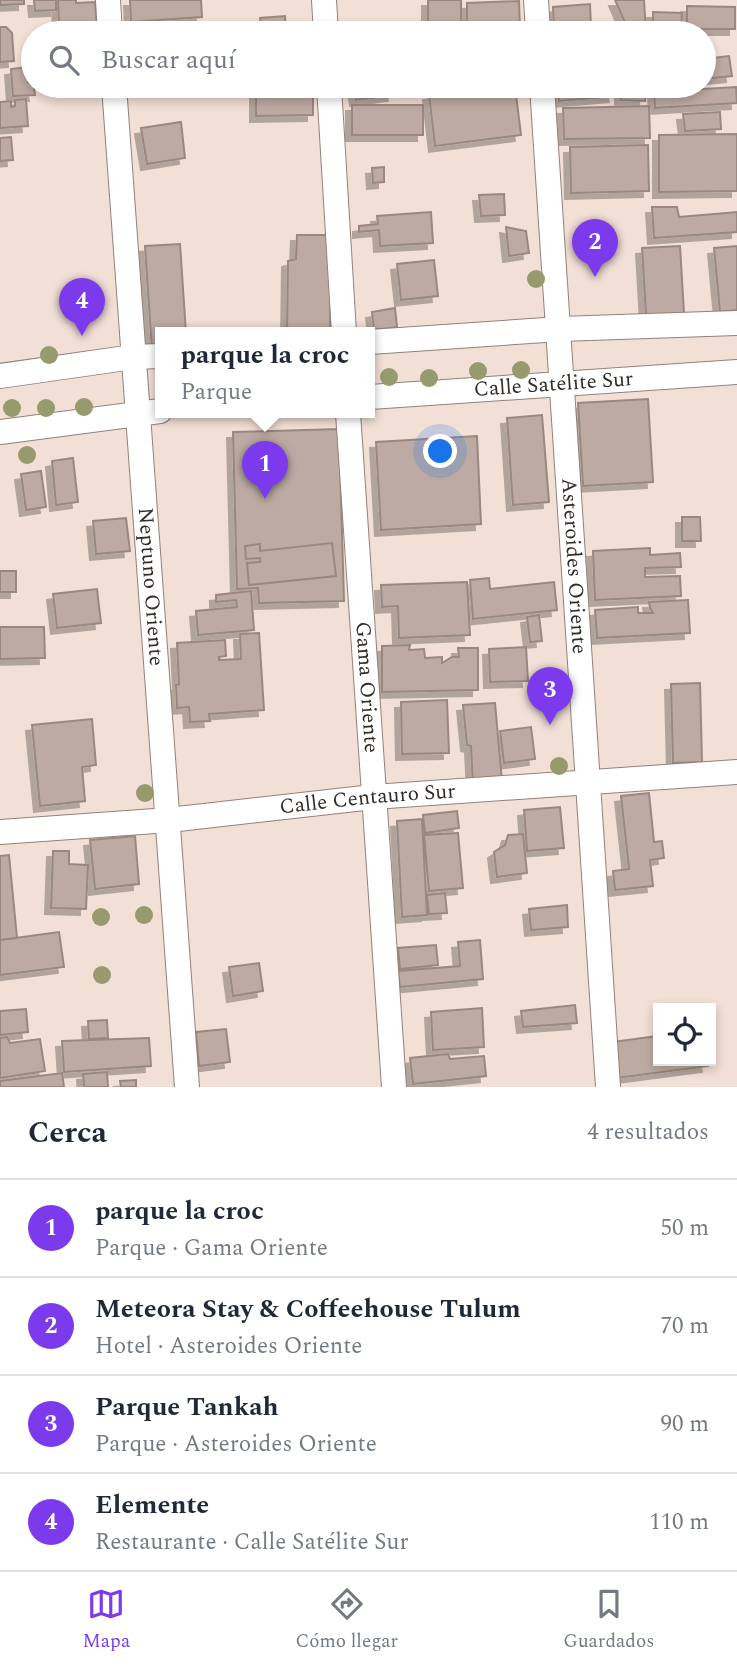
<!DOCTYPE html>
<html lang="es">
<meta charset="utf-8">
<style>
:root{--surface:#fff;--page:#f6f6f7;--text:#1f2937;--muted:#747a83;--line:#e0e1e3;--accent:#7c3aed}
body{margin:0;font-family:Spectral,serif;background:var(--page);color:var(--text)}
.controls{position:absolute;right:21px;bottom:21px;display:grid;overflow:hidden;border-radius:0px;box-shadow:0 4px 10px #0003}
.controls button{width:63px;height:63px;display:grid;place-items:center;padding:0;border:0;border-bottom:2px solid var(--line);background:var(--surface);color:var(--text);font:35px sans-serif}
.you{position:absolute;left:441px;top:452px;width:24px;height:24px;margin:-18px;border:5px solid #fff;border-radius:50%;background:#1a73e8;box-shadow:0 0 0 10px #1a73e833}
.badge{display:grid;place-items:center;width:46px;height:46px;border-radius:50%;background:var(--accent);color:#fff;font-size:23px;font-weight:700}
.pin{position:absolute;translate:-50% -58px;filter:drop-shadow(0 2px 4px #0008)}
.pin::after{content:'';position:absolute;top:37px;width:24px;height:21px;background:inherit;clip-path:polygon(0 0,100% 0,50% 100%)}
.popup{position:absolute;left:155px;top:327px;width:220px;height:91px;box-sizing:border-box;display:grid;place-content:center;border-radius:0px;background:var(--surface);filter:drop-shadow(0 2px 5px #0005);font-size:23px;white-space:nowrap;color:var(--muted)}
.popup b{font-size:26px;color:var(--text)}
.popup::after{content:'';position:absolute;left:50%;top:100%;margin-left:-14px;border:14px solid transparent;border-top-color:var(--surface)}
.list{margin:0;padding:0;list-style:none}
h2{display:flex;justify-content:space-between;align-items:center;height:91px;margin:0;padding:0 28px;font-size:30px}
h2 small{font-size:23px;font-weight:400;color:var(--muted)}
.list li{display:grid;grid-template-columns:46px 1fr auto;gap:21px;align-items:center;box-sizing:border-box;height:98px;padding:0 28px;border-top:2px solid var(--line)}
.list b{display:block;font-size:26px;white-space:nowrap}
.list p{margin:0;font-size:23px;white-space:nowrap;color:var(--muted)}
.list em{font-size:23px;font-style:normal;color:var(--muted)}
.icon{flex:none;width:38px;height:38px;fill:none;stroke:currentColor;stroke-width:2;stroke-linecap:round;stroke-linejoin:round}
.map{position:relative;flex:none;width:737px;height:1087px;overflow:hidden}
.search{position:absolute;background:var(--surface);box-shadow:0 4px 10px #0003;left:21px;right:21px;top:21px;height:77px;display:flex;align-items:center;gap:18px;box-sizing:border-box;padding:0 24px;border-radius:38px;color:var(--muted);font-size:26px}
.sheet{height:483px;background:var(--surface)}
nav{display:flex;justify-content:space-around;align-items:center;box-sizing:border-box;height:98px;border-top:2px solid var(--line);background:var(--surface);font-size:19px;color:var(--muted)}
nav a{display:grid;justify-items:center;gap:4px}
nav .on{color:var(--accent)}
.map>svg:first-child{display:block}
</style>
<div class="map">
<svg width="737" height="1087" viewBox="0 0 737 1087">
<defs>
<filter id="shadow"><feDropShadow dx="-6" dy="6" stdDeviation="0" flood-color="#0004"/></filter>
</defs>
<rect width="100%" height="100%" fill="#f2dfd6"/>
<path fill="#bdaba3" stroke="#998880" stroke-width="2" filter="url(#shadow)" d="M0 0H24V4L0 5Z
M34 0H56V10L35 11Z
M58 0H76V3L95 2 97 27 59 29Z
M130 0H201L202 17 131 22Z
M428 0H461V30H428Z
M615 0H644L646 33H610L609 26 626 25Z
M519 1 520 30 467 31V3Z
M590 4 591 27 554 29 553 7Z
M687 6 735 7V29H687Z
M653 12 682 13 681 33H653Z
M285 16 286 31 309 29V33H261L260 18Z
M422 23 423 33H397L396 27Z
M0 27H6L12 33 14 61 0 62Z
M729 56 732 76 704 79V59Z
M27 67 28 82H33L35 95 13 96 11 69Z
M256 86H313V115L256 116Z
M354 86H392L394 95 356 100Z
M490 86H515L521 135 435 146 429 94Z
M558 86H612L615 96 559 101Z
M621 86H646L645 101 621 100Z
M736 87 737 103 655 108 654 92Z
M26 99 28 126 0 128V102L11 101V107L15 106V100Z
M352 105H423V135H352Z
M649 106 650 138 564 139 563 108Z
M720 112 721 129 685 131 683 114Z
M181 122 185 158 147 164 141 128Z
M737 134V191L659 192V135Z
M11 137 13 160 0 161V138Z
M648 145 649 191 571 193 570 147Z
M384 167V182L373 183 372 168Z
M504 194 505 215 481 216 479 195Z
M652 207H677L679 217 737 212V232L654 238Z
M431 212 433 243 380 246 379 230 359 232V226L378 224 377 216Z
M506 227 526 231 529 253 509 256Z
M297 235H331L330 333H287L288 261 296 259Z
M180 244 186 333H160V349L152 350 145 246Z
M680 246 684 313 646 315 642 248Z
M737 246V310L720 312 714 248Z
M434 260 438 296 401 300 397 264Z
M395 308 397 327 374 330 372 312Z
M648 399 653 482 583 486 578 403Z
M542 415 549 502 513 505 507 418Z
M339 429 344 601 259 603 258 588 237 589 233 432Z
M477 436 481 524 381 530 376 442Z
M73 458 78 502 56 505 52 461Z
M41 471 46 507 26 510 21 474Z
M682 517H700L701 541H682Z
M126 518 130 551 96 554 93 521Z
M332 543 336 576 249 585 247 563 260 562V558L246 559 245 546 260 544V551Z
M650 548V555L680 553 681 567 645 568V577L680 576 681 596 595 600 593 551Z
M0 571H16V592H0Z
M489 578 490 589 554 582 557 610 473 619 470 580Z
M467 582 470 635 399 638 398 606 382 607 381 585Z
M97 589 101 623 57 628 53 594Z
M251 591 254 630 198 635 196 611 237 607 236 600 216 602V595Z
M688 600 690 633 597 638 595 610 638 607V613H653L650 608 649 602Z
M539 615 542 641 530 642 527 617Z
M0 627H44L45 658 0 659Z
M259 633 264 710 209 714 210 721 190 722 189 707 177 708 176 685 179 684 177 643 225 640 226 656 219 657V660L241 659 240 634Z
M410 645 409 650 424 649 425 658 442 657V663L452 657H459L458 648H478V690L382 692V646Z
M526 647 528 681 490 682 489 649Z
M700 683 702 762 673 763 671 684Z
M447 700 449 753 402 754 401 702Z
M495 703 502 781 473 787 471 746 467 745 463 705Z
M92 719 96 765 82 767 85 801 40 806 32 725Z
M531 727 535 759 504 763 500 731Z
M649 793 654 842 662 841 664 858 650 860 653 886 615 890 613 871 629 869 621 796Z
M560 807 564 848 527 851 524 810Z
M457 811 459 828 425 833 423 815Z
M422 819 427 915 402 917 397 821Z
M458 833 463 888 429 891 424 835Z
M523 834 527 873 497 877 494 852 505 845 508 835Z
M135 836 139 884 95 889 90 840Z
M53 851H69V864L88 865 86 909 51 908Z
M9 855 17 938 0 940V856Z
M445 893 447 913 429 914 427 895Z
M567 905 568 927 531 930 529 909Z
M59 932 64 967 0 975V940Z
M480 940 483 979 400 987 398 971 460 966 458 942Z
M436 945 438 965 400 969 398 948Z
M259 963 263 991 233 996 229 967Z
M575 1005 577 1023 523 1027 521 1011Z
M482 1008 484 1047 433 1050 431 1012Z
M26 1009 28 1032 0 1035V1011Z
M107 1020 108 1038 89 1039 88 1021Z
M226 1029 230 1062 199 1066 196 1032Z
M658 1036V1061H707L708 1066 617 1078 612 1042Z
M7 1037 10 1043 40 1039 45 1071 0 1078V1038Z
M149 1038 151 1066 64 1072 62 1041Z
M448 1054 450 1059 484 1056 486 1076 413 1084 410 1058Z
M107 1072 108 1087H84L83 1074Z
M62 1073 64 1087H0V1081Z
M136 1080V1087H121L120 1081Z"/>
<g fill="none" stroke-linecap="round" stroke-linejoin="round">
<defs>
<g id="minor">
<path d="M108 0 110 33"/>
<path d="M324 0 326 33"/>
<path d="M536 0 538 33"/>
<path id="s1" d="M114 86 187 1087"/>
<path d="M329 86 344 333"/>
<path id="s2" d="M542 86C567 419 583 753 608 1087"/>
<path d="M370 342 560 329 737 323"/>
<path d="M0 376 133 357 160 356"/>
<path id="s3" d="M370 397 737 372"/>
<path id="s4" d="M348 413 394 1087"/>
<path d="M0 432 160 411"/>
<path id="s5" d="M0 832 169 820 373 797 737 772"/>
</g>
</defs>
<use href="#minor" stroke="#93817a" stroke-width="26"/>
<use href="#minor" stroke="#fff" stroke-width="24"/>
</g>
<g fill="#969a6c">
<circle cx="536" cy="279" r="9"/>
<circle cx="49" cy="355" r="9"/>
<circle cx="521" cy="370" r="9"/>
<circle cx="478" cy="371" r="9"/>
<circle cx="389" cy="377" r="9"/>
<circle cx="429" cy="378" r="9"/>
<circle cx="84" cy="407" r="9"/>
<circle cx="12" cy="408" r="9"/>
<circle cx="46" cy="408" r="9"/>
<circle cx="27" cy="455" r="9"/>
<circle cx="559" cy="766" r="9"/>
<circle cx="145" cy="793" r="9"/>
<circle cx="144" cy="915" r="9"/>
<circle cx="101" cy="917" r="9"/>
<circle cx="102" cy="975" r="9"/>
</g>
<g text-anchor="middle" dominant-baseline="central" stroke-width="5" stroke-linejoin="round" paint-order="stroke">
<g font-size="21" fill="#332b28" stroke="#fdede6">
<text stroke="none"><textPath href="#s3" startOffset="184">Calle Satélite Sur</textPath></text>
<text stroke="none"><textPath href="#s2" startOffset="481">Asteroides Oriente</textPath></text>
<text stroke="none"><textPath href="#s1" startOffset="502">Neptuno Oriente</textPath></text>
<text stroke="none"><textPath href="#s4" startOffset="275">Gama Oriente</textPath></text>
<text stroke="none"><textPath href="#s5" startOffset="369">Calle Centauro Sur</textPath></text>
</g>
</g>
</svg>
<div class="controls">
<button><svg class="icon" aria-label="locate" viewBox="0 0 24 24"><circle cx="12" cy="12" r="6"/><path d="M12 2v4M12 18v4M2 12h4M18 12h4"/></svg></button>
</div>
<div class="you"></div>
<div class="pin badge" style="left:265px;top:499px">1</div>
<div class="popup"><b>parque la croc</b>Parque</div>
<div class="pin badge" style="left:595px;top:277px">2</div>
<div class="pin badge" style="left:550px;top:725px">3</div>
<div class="pin badge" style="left:82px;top:336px">4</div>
<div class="search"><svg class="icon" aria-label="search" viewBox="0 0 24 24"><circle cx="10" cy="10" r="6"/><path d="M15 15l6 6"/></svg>Buscar aquí</div>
</div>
<section class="sheet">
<h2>Cerca<small>4 resultados</small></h2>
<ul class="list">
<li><span class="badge">1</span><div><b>parque la croc</b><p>Parque · Gama Oriente</p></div><em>50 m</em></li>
<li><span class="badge">2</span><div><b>Meteora Stay &amp; Coffeehouse Tulum</b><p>Hotel · Asteroides Oriente</p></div><em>70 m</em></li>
<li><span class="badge">3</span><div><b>Parque Tankah</b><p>Parque · Asteroides Oriente</p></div><em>90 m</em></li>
<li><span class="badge">4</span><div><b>Elemente</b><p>Restaurante · Calle Satélite Sur</p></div><em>110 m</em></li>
</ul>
</section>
<nav>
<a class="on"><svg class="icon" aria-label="map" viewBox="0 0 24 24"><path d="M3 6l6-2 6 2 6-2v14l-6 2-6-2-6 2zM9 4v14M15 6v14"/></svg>Mapa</a>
<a><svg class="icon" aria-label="directions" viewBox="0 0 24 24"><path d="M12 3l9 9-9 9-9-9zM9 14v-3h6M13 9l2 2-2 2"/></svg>Cómo llegar</a>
<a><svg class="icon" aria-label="saved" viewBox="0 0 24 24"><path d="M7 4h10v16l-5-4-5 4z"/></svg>Guardados</a>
</nav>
